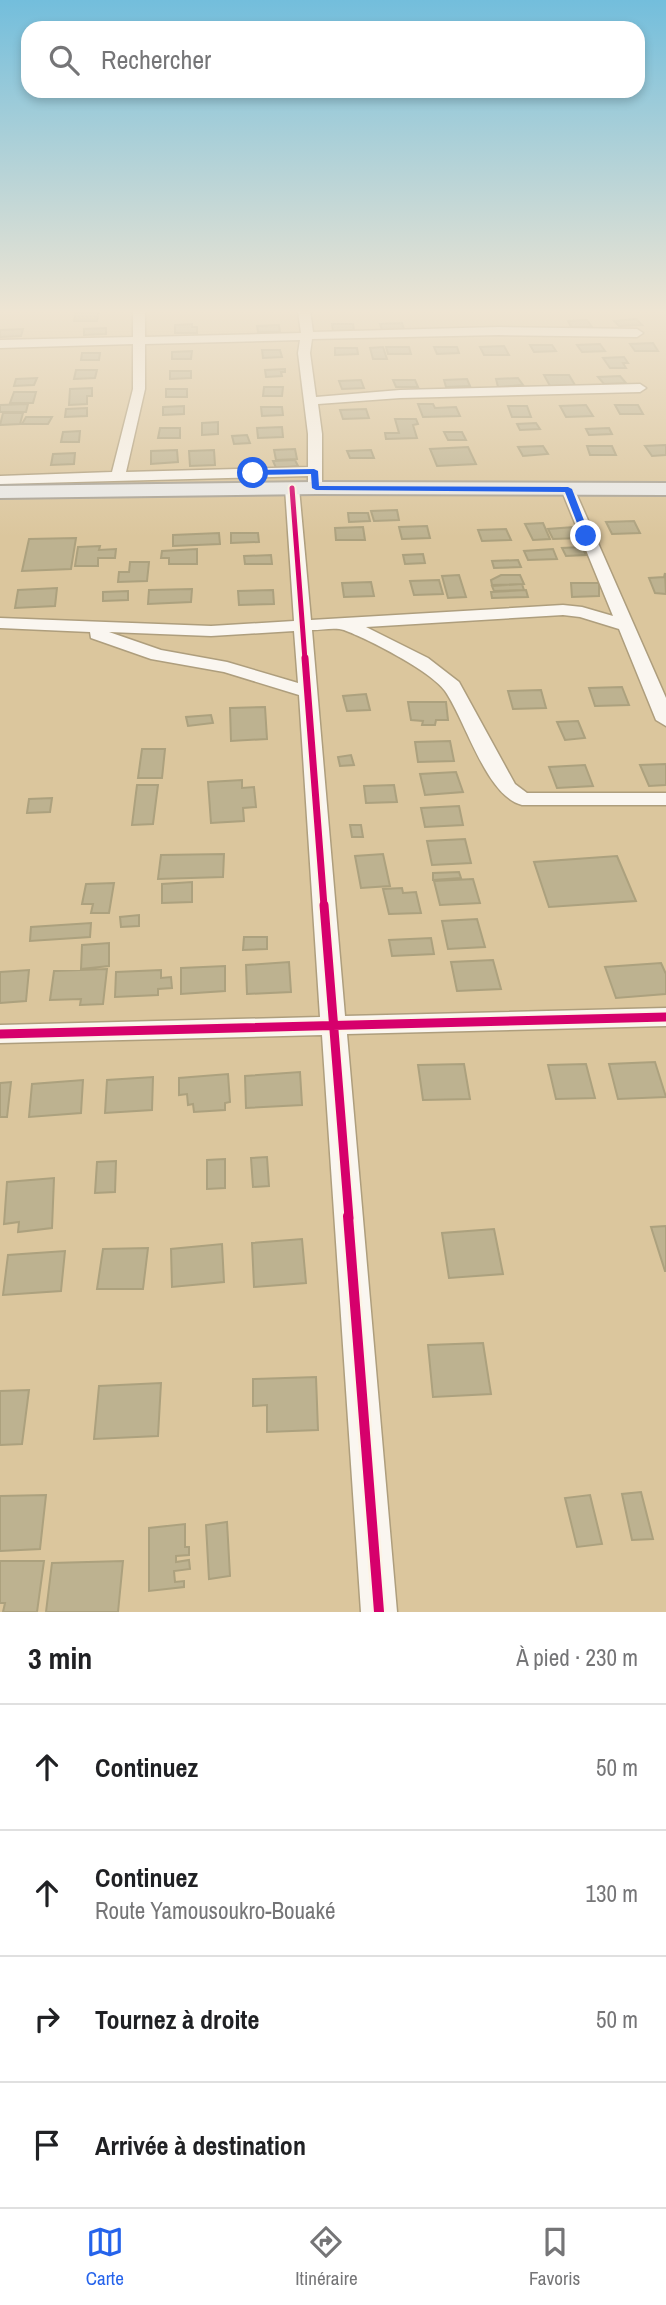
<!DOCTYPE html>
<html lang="fr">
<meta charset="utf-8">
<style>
:root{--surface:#fff;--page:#f2f2f2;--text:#202124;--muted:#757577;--line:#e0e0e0;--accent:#2563eb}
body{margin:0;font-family:"Archivo Narrow",sans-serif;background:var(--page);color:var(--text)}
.stop{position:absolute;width:21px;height:21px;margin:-16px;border:5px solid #2563eb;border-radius:50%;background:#fff}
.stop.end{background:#2563eb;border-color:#fff;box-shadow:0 2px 7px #0008}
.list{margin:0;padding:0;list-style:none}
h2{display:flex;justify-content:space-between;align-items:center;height:91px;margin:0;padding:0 28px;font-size:30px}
h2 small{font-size:23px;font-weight:400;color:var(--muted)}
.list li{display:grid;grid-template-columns:46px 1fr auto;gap:21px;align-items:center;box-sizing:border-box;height:126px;padding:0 28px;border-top:2px solid var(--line)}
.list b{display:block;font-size:26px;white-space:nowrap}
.list p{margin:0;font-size:23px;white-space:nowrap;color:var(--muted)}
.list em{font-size:23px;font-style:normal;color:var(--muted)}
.icon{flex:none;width:38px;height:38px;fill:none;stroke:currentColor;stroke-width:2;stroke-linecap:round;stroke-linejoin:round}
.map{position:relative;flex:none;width:666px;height:1612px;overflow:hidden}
.search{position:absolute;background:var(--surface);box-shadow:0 4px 10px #0003;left:21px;right:21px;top:21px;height:77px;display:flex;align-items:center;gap:18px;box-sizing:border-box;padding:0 24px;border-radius:21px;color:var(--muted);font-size:26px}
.sheet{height:595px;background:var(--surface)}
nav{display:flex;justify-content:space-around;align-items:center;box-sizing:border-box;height:98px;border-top:2px solid var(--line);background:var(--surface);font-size:19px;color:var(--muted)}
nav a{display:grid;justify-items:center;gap:4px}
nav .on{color:var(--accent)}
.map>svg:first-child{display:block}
</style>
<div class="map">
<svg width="666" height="1612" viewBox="0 0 666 1612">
<rect width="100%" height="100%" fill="#dbc69d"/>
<path fill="#bdb290" stroke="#aca17e" stroke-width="2" d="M76 311H99L97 321H74Z
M636 319 642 325 619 326 614 321Z
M587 320 592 327H571L568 321Z
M402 323 404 329 382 330 380 324Z
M192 324V327H197V333H175V325Z
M332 324H353L354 330 333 331Z
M279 325 280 332H258L257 326Z
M106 328V334L84 335V329Z
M23 329 21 336 0 337V330Z
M653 343 658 351H635L630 344Z
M600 344 605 351 582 352 577 345Z
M530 345H552L556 351 534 352Z
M504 346 509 355H484L480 347Z
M383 347 387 359H373L370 348Z
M386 347H409L411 354H388Z
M434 347H457L459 353 437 354Z
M335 348H357L358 354 335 355Z
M262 350H280L282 357 263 358Z
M192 351 191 359H172V352Z
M82 353H100L99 360H81Z
M624 357 628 363H623L626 368H610L603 358Z
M285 369V372H281L282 376 266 377 265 370Z
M76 370H97L95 378 74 379Z
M170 371H191V378L170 379Z
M544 375H569L575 385 550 386Z
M620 376 626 383 604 384 598 377Z
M37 378 34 385 14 386 16 379Z
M518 378 523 385 498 387 496 379Z
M467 379 470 386 446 387 444 380Z
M361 380 364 388 342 389 339 381Z
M393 380H415L418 387H396Z
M264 387H283L282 396H263Z
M92 388V396H87V404L69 405 70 389Z
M166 389H187V397H166Z
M14 392H36L33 403H10Z
M28 404 26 412H0V405Z
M418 404H433L435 408 456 407 460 416 423 417Z
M586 405 593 416 566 417 560 406Z
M615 405H638L643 414H620Z
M184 406V414L163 415V407Z
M508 406H527L531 417H512Z
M261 407H282L283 415 262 416Z
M87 408V416L65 417 66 409Z
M366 409 369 418 343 419 340 410Z
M3 413H23L20 424 0 425Z
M26 417H52L48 424H22Z
M395 419H416L418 424 413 425 417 438 386 439 385 433H399Z
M218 422V434L202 435V423Z
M536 423 540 429 520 430 517 424Z
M282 427 283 437 258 438 257 428Z
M160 428H180V438H158Z
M609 428 612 434 589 435 586 429Z
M80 431 79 442H61L63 432Z
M444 432H462L466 440H448Z
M247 435 250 443 234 444 232 436Z
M666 445V455L652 456 645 446Z
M543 446 548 454 523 456 518 447Z
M587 446H612L616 455H590Z
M468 447 476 464 437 466 430 449Z
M295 449 297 459 276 460 274 450Z
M177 450 178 462 151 464V451Z
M214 450 215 465 190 466 189 451Z
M371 450 374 458H350L347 451Z
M75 453 74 464 51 465 53 454Z
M295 460 298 466 276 468 273 461Z
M397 510 399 520 374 521 371 511Z
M348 513H368L370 521 349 522Z
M634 521 640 533 612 534 606 522Z
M543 523 550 539 533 540 525 524Z
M427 526 430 538 402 539 399 527Z
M363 527 365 540H336L335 528Z
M574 527 580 538 553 539 548 529Z
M506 529 511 540 482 541 478 530Z
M219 533 220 544 173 546V535Z
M231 533H258L259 542 231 543Z
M76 538 71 569 22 571 29 539Z
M100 546 99 550 116 549 115 558H98V566H75L78 547Z
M582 547 586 555 566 556 562 548Z
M197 549V564H169V558H161L162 551Z
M553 549 557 559 528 560 524 551Z
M423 554 425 563 405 564 403 555Z
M271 555 272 564H245L244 556Z
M518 560 521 567 494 568 492 561Z
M130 562H149L147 581 118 582 119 572H129Z
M665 573 666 594 655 593 649 578 664 577Z
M459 575 466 597 448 598 442 576Z
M501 575H520L524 584 492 585 491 580Z
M439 580 443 594 414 595 410 581Z
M371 582 374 596 344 597 342 583Z
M571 583H599V596L572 597Z
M522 584 524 590 494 591 492 586Z
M57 588 55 606 15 608 18 590Z
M192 589 191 602 148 604 149 590Z
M273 590 274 604 239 605 238 591Z
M526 590 528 597 492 598 491 592Z
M128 591V600L103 601V592Z
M622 687 629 705 595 706 589 688Z
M541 690 546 708 513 709 508 691Z
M366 694 370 710 347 711 343 696Z
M408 702H446L448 720H436L435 725H422L423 721 411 720Z
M265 707 267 739 231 741 230 708Z
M211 715 213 723 188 726 186 717Z
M578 721 585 738 565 740 557 722Z
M450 741 454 761 418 762 415 742Z
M142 749H165L162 778H138Z
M351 755 354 765 340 766 338 757Z
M666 764V785L649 786 640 765Z
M585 765 593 786 557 788 549 767Z
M456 772 463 792 425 795 420 774Z
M242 780V788L254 787 256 807 243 808 244 821 211 823 208 782Z
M137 785H158L153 824 132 825Z
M394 785 397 802 366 803 364 786Z
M52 798 50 812 27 813 29 799Z
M459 806 463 825 425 827 421 808Z
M350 825H361L363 837H352Z
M465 839 471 863 432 865 427 841Z
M224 854 223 877 158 879 161 855Z
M383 854 390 886 361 888 355 856Z
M617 856 636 901 549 907 534 862Z
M459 872 461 878 433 880V873Z
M473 879 480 903 440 905 434 881Z
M192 882V902L162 903V884Z
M114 883 109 913H91L93 904H82L86 884Z
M402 888 403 893 416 892 421 913 389 914 383 889Z
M139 915V926L121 927 120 917Z
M477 919 485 947 448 949 442 921Z
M91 923 90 937 30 941 31 927Z
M244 937H267V949L243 950Z
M431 938 434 954 392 956 389 940Z
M109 943V966L81 969 82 945Z
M493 960 501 989 457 991 451 962Z
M289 962 291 992 247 994 246 965Z
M661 963 666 974V994L616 998 605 967Z
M225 966V991L181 994V968Z
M107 969 103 1004 80 1005 81 999 50 1000 54 971Z
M29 970 26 1001 0 1003V972Z
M161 970V978L171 977 172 988 158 989V995L115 997 116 972Z
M655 1062 666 1097 618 1099 609 1064Z
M464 1064 470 1099 423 1100 418 1065Z
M586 1064 595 1098 556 1099 548 1065Z
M300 1072 302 1105 246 1108 245 1076Z
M228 1074 230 1102 225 1103V1110L194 1112 193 1104 188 1105 187 1094 179 1095V1078Z
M153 1077 152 1110 105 1113 107 1080Z
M83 1080 81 1113 29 1117 32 1084Z
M11 1082 7 1117H0V1083Z
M267 1157 269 1186 253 1187 251 1158Z
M225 1159V1188L207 1189V1160Z
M116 1161 115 1192 95 1193 97 1162Z
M54 1178 52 1228 18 1232 19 1222 4 1224 7 1182Z
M666 1226V1271H665L651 1227Z
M494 1229 503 1274 449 1278 442 1233Z
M302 1239 306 1283 254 1287 252 1243Z
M222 1244 224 1282 172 1287 171 1249Z
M148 1248 143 1289H97L103 1249Z
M65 1251 61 1291 3 1295 8 1255Z
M483 1343 491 1394 433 1397 428 1345Z
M316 1377 318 1430 267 1432V1405L253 1406V1379Z
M161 1383 158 1436 94 1439 99 1386Z
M29 1390 22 1444 0 1445V1391Z
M641 1492 653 1539 632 1540 622 1494Z
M46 1495 40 1549 0 1551V1496Z
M590 1495 602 1544 577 1547 565 1498Z
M227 1522 230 1576 209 1579 206 1525Z
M185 1524V1547H189V1555L176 1556V1562L189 1560 190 1569 174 1571 175 1582 184 1581V1587L149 1591V1528Z
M0 1561H44L37 1612H3L5 1603H0Z
M123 1561 118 1612H46L52 1563Z"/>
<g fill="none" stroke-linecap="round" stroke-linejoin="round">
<defs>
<path id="minor" d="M133 311H145V337L301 333 298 311H310L313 332 499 327 637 329 643 333 637 337 499 335 312 339 310 353 316 397 400 390 640 384 646 388 640 392 400 398 318 404 322 434V486L315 490 308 486V476L0 484V476L112 472 133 389V344L0 348V340L133 337ZM300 340 298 353 308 434V467L126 472 145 389V344Z
M292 484 299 488 311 620 563 605 582 607 613 616 561 489 568 485 573 486 666 698V726L656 720 619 629 580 617 563 615 366 627 428 658 459 682 515 784 527 793H666V805H522C486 796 466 721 445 691 431 671 368 639 344 630 335 627 322 630 312 630L345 1016 666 1008V1026L347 1034 397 1612H361L322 1035 0 1043V1025L320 1017 299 695 224 672 151 659 91 638 90 632 0 628V618L211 626 294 621 285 488ZM294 631 298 683 227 662 161 650 109 632 211 636Z"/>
<path id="major" d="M316 482 666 483V495L316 494 0 498V486Z"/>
</defs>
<use href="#minor" stroke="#ae9e7d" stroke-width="3"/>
<use href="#major" stroke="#a7a195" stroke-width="4"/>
<use href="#minor" fill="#faf6f0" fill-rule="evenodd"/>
<use href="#major" fill="#e9e9e8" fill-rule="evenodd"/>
<defs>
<path id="cycleway-far3" d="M292 488 305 660"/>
<path id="cycleway-far2" d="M305 658 324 906"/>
<path id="cycleway-far1" d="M324 905 349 1218
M0 1034 666 1017"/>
<path id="cycleway" d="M348 1216 379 1612"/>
</defs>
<use href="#cycleway-far3" stroke="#fcf4e6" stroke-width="9"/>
<use href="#cycleway-far2" stroke="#fcf4e6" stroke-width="11"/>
<use href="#cycleway-far1" stroke="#fcf4e6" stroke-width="13"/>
<use href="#cycleway" stroke="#fcf4e6" stroke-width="15"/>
<use href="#cycleway-far3" stroke="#d6006c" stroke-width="5"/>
<use href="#cycleway-far2" stroke="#d6006c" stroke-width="7"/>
<use href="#cycleway-far1" stroke="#d6006c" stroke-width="9"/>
<use href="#cycleway" stroke="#d6006c" stroke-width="10"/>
</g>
<linearGradient id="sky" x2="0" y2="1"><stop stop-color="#73bedc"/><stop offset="0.58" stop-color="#efe5d3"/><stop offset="1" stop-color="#efe5d3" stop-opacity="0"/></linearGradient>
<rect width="666" height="537" fill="url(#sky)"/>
<path fill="#2563eb" d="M314 469 318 471 319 486 568 487 572 489 590 536 586 539 582 536 565 492 316 490 312 488 311 474 253 475 249 473 253 470Z"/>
</svg>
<div class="stop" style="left:253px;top:473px"></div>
<div class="stop end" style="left:586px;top:536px"></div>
<div class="search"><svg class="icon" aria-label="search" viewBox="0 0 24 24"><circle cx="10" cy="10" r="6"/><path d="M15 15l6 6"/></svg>Rechercher</div>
</div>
<section class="sheet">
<h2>3 min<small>À pied · 230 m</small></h2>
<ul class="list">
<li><svg class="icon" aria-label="ahead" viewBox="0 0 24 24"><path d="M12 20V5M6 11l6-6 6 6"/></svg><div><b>Continuez</b></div><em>50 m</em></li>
<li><svg class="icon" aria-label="ahead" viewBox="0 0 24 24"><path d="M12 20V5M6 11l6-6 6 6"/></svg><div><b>Continuez</b><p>Route Yamousoukro-Bouaké</p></div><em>130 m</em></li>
<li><svg class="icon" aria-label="right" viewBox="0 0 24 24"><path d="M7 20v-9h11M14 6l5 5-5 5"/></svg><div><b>Tournez à droite</b></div><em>50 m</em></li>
<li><svg class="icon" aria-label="arrive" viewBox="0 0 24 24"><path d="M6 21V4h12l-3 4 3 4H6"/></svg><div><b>Arrivée à destination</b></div></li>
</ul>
</section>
<nav>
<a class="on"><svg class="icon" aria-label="map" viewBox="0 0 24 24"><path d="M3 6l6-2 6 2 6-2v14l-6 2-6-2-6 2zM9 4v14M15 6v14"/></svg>Carte</a>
<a><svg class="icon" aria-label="directions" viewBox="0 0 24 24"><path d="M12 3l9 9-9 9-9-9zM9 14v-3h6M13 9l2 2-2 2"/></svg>Itinéraire</a>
<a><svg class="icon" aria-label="saved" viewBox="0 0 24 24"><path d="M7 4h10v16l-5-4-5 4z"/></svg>Favoris</a>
</nav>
